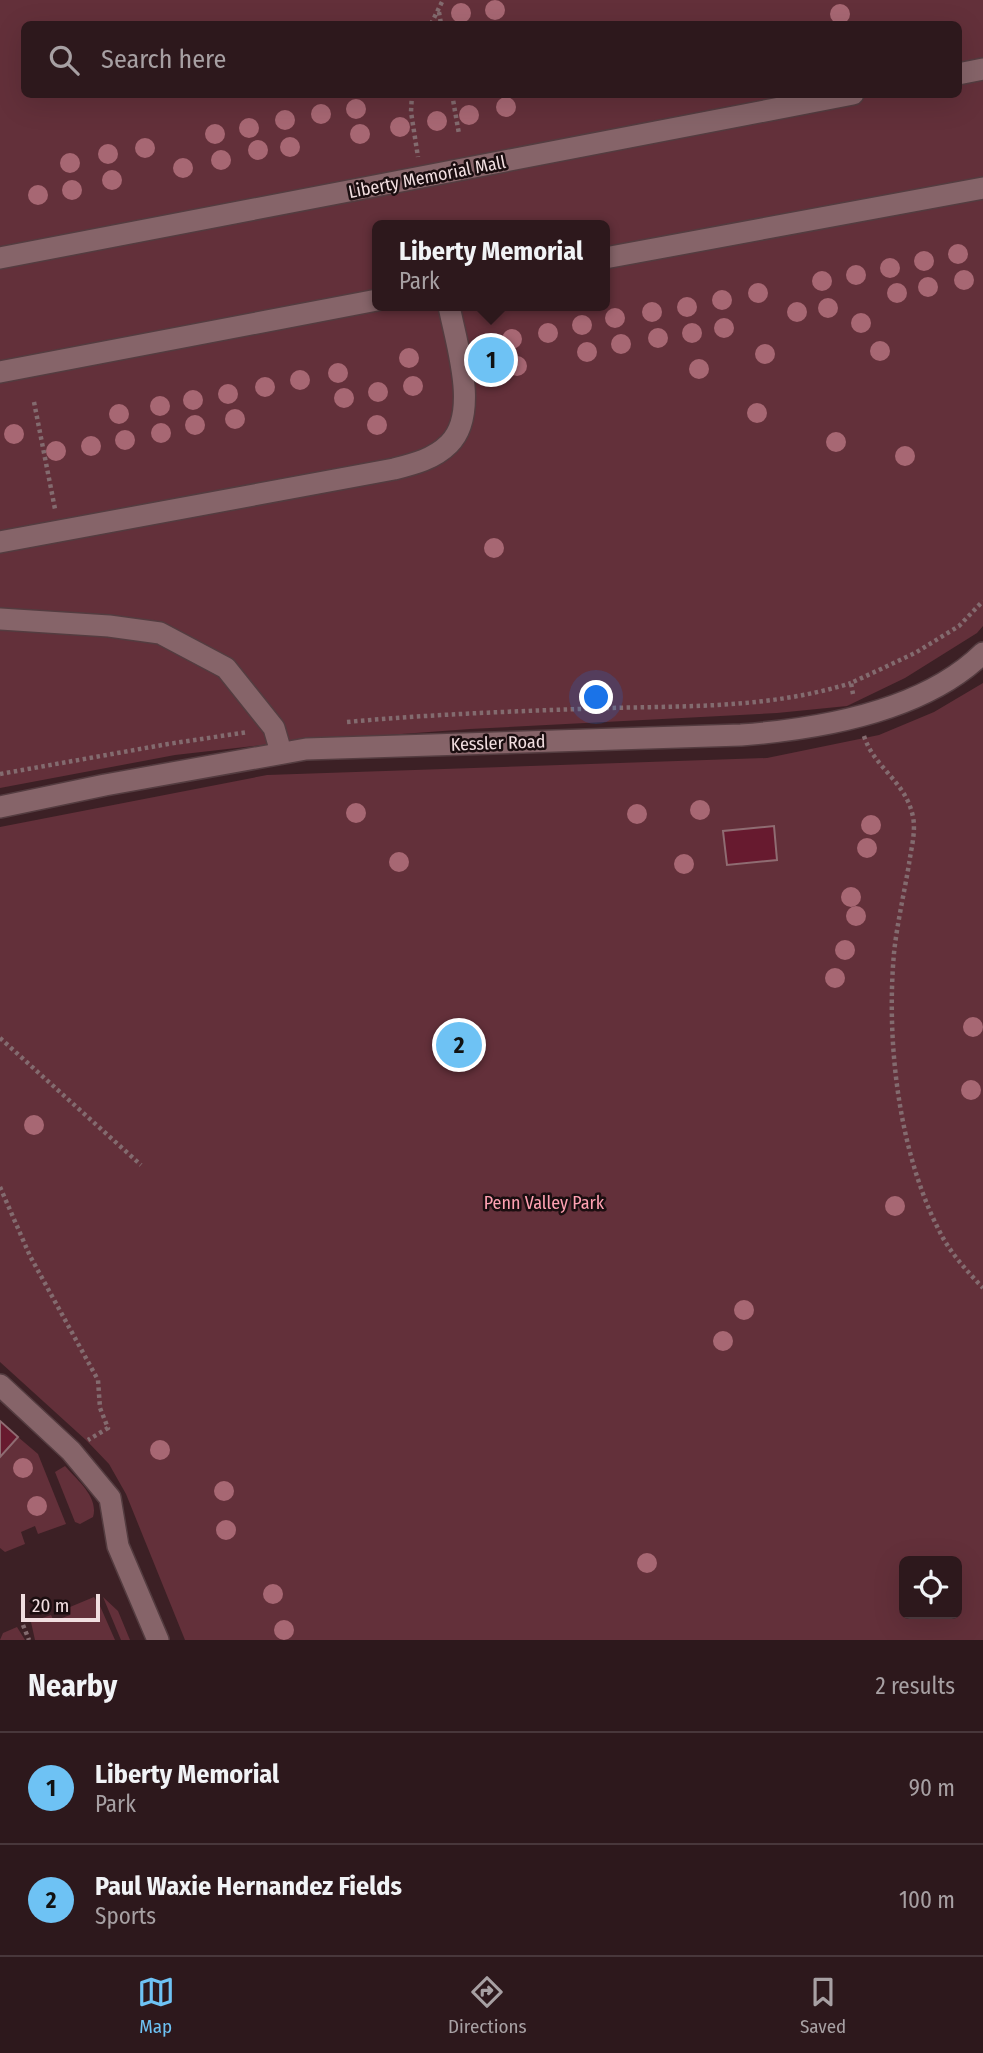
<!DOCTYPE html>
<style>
:root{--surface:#2d181c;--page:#352125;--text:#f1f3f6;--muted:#a7a0a3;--line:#48373b;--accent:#6ec2f4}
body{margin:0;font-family:"Fira Sans Condensed",sans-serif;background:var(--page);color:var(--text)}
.controls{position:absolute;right:21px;bottom:21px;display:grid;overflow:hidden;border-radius:10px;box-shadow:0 7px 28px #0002}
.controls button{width:63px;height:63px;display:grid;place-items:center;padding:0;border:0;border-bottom:2px solid var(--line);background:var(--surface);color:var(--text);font:35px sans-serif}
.scale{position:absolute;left:21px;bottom:18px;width:79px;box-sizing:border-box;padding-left:7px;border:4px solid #f1dee0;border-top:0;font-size:19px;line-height:24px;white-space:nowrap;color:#f1dee0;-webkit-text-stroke:5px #1b0e10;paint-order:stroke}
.you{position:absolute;left:597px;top:698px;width:24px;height:24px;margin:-18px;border:5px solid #fff;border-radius:50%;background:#1a73e8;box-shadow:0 0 0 10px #1a73e833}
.badge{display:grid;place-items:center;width:46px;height:46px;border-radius:50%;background:var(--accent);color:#111;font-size:23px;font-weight:700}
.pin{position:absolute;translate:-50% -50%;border:4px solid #fff;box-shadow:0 2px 7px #0006}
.popup{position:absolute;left:372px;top:220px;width:238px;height:91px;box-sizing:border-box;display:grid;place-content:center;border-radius:10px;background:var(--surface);filter:drop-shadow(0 2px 5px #0005);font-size:23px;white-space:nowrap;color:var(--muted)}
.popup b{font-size:26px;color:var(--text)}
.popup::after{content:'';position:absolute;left:50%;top:100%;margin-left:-14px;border:14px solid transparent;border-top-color:var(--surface)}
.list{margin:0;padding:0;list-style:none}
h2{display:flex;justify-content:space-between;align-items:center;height:91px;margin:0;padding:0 28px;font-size:30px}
h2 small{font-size:23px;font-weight:400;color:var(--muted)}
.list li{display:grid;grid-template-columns:46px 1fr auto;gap:21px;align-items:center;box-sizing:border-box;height:112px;padding:0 28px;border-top:2px solid var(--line)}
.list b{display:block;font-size:26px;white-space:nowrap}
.list p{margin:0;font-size:23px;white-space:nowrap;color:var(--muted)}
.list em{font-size:23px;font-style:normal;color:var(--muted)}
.icon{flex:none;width:38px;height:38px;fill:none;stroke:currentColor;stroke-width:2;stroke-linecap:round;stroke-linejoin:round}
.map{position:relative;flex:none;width:983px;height:1640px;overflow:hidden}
.search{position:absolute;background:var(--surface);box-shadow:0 7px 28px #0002;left:21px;right:21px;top:21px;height:77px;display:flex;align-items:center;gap:18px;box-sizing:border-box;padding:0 24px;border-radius:10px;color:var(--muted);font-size:26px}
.sheet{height:315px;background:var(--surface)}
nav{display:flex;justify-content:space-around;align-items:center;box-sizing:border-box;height:98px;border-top:2px solid var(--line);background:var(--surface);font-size:19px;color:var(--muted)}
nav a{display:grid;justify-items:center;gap:4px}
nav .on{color:var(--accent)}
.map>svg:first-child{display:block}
</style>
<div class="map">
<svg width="983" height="1640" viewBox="0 0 983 1640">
<rect width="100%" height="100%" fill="#3c2025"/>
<path fill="#63303a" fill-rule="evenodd" d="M0 0H983V626L977 633 905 678 847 706 777 713 470 729 279 743 175 755 0 788ZM24 24H958V94H24ZM377 225H605V306H377Z
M983 683V1640H185L126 1494 109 1464 87 1441 0 1362V827L267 775 767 758 879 735 934 712ZM904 1561H957V1614H904Z
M18 1437 38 1454 66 1524 38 1534 35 1526 21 1532 25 1544 5 1552 0 1548V1457Z
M65 1466C77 1480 99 1497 93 1517L80 1524 75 1522 55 1472Z
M94 1597 100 1606 115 1640H35L31 1622 51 1615 54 1621 70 1615V1607Z
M103 1597 118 1611 130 1640H121Z
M17 1627 25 1640H0L3 1633Z"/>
<path fill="#671a2f" stroke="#8f6c72" stroke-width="2" d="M774 826 777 860 727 865 723 831Z
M0 1421 18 1437 0 1457Z"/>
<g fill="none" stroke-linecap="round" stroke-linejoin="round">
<defs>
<path id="minor" d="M958 74 983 69
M0 258 853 94
M605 258 983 188
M0 372 377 300
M0 542 394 469C414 464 434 459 449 444 480 414 456 343 449 306
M0 619 109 626 160 633 226 668 274 728 281 752
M0 807 105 785 306 749 741 735C820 729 924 711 983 653
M0 1385 71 1451 110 1498 118 1546 158 1640"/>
</defs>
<use href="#minor" stroke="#543c40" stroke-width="24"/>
<path stroke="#836b6f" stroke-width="4.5" stroke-dasharray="3.5 3.5" stroke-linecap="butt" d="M439 12 441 24
M431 24 443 0
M412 94 411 112 418 157
M452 94 459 134
M34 402 55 509
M853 694 851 683 915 653 959 626 983 601
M347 722C434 714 521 711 608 708 690 706 772 708 851 683
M864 736C874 768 906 781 913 817 916 832 911 849 909 864 904 894 897 924 894 953 886 1044 899 1157 943 1238 954 1257 968 1272 983 1288
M0 774 168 744 248 732
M0 1038 141 1165
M0 1187 30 1256 98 1380 100 1408 108 1428 88 1440
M23 1625 29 1640"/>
<use href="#minor" stroke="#866469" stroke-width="21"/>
</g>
<g fill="#a76773">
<circle cx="495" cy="10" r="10"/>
<circle cx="461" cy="13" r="10"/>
<circle cx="840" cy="14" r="10"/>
<circle cx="506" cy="107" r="10"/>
<circle cx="356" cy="109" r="10"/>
<circle cx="321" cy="114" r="10"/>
<circle cx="469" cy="115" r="10"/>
<circle cx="285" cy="120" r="10"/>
<circle cx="437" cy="121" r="10"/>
<circle cx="400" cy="127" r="10"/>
<circle cx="249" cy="128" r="10"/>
<circle cx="215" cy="134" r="10"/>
<circle cx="360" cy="134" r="10"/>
<circle cx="290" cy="147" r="10"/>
<circle cx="145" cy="148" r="10"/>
<circle cx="258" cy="150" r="10"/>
<circle cx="108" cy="154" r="10"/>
<circle cx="221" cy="160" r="10"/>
<circle cx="70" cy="163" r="10"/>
<circle cx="183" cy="168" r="10"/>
<circle cx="112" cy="180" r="10"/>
<circle cx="72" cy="190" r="10"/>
<circle cx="38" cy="195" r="10"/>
<circle cx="958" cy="254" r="10"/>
<circle cx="924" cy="261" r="10"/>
<circle cx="890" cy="268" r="10"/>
<circle cx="856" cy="275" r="10"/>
<circle cx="964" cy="280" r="10"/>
<circle cx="822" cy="281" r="10"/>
<circle cx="928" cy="287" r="10"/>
<circle cx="758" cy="293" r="10"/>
<circle cx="897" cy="293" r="10"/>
<circle cx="722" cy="300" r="10"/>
<circle cx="687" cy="307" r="10"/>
<circle cx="828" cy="308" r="10"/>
<circle cx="652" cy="312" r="10"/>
<circle cx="797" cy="312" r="10"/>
<circle cx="615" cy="318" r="10"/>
<circle cx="861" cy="323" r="10"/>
<circle cx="582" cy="325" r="10"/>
<circle cx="724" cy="328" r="10"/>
<circle cx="548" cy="333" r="10"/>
<circle cx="692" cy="333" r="10"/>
<circle cx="658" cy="338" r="10"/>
<circle cx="512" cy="339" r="10"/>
<circle cx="487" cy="344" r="10"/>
<circle cx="621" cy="344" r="10"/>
<circle cx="880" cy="351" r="10"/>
<circle cx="587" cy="352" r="10"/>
<circle cx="765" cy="354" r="10"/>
<circle cx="409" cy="358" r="10"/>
<circle cx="517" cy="366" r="10"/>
<circle cx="699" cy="369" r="10"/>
<circle cx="489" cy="371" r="10"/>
<circle cx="338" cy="373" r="10"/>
<circle cx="300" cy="380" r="10"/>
<circle cx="413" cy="386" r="10"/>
<circle cx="265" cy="387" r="10"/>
<circle cx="378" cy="392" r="10"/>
<circle cx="228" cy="394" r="10"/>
<circle cx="344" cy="398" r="10"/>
<circle cx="193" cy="400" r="10"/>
<circle cx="160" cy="406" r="10"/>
<circle cx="757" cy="413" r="10"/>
<circle cx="119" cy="414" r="10"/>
<circle cx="235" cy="419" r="10"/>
<circle cx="195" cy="425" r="10"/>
<circle cx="377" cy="425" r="10"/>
<circle cx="161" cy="433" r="10"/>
<circle cx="14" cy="434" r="10"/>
<circle cx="125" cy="440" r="10"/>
<circle cx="836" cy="442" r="10"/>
<circle cx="91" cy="446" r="10"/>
<circle cx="56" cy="451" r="10"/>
<circle cx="905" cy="456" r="10"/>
<circle cx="494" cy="548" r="10"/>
<circle cx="700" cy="810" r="10"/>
<circle cx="356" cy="813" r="10"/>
<circle cx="637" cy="814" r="10"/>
<circle cx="871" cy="825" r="10"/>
<circle cx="867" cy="848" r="10"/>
<circle cx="399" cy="862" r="10"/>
<circle cx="684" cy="864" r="10"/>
<circle cx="851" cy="897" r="10"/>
<circle cx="856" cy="916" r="10"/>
<circle cx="845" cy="950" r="10"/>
<circle cx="835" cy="978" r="10"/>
<circle cx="973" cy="1027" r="10"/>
<circle cx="971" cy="1090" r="10"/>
<circle cx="34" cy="1125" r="10"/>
<circle cx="895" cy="1206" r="10"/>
<circle cx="744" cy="1310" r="10"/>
<circle cx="723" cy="1341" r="10"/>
<circle cx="160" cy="1450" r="10"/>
<circle cx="23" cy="1468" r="10"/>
<circle cx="224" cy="1491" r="10"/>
<circle cx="37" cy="1506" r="10"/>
<circle cx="226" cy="1530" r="10"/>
<circle cx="647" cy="1563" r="10"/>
<circle cx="273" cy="1594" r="10"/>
<circle cx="284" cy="1630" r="10"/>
</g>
<g text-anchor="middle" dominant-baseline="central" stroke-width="5" stroke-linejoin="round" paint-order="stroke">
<g font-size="18" fill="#f1dee0" stroke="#1b0e10">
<text transform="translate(427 177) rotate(-11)">Liberty Memorial Mall</text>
<text transform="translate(498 743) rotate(-2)">Kessler Road</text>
</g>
<g font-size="18" fill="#ffa1b2" stroke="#1b0e10">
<text x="544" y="1203">Penn Valley Park</text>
</g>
</g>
</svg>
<div class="controls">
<button><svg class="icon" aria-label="locate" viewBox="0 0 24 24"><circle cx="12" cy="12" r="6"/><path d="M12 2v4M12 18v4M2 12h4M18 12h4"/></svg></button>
</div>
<div class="scale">20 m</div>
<div class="you"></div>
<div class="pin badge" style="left:491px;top:360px">1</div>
<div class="popup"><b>Liberty Memorial</b>Park</div>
<div class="pin badge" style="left:459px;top:1045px">2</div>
<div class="search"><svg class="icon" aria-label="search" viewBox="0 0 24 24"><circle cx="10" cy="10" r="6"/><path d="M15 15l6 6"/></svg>Search here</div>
</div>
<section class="sheet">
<h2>Nearby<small>2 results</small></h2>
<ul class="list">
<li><span class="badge">1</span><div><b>Liberty Memorial</b><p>Park</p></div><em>90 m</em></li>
<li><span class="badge">2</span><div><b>Paul Waxie Hernandez Fields</b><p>Sports</p></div><em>100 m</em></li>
</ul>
</section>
<nav>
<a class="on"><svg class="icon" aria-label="map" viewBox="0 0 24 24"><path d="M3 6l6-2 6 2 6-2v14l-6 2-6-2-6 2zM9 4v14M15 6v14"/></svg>Map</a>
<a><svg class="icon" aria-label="directions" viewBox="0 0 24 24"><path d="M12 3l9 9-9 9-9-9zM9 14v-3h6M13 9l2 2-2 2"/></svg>Directions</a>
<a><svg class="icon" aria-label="saved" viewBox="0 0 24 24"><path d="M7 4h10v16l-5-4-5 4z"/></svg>Saved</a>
</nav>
